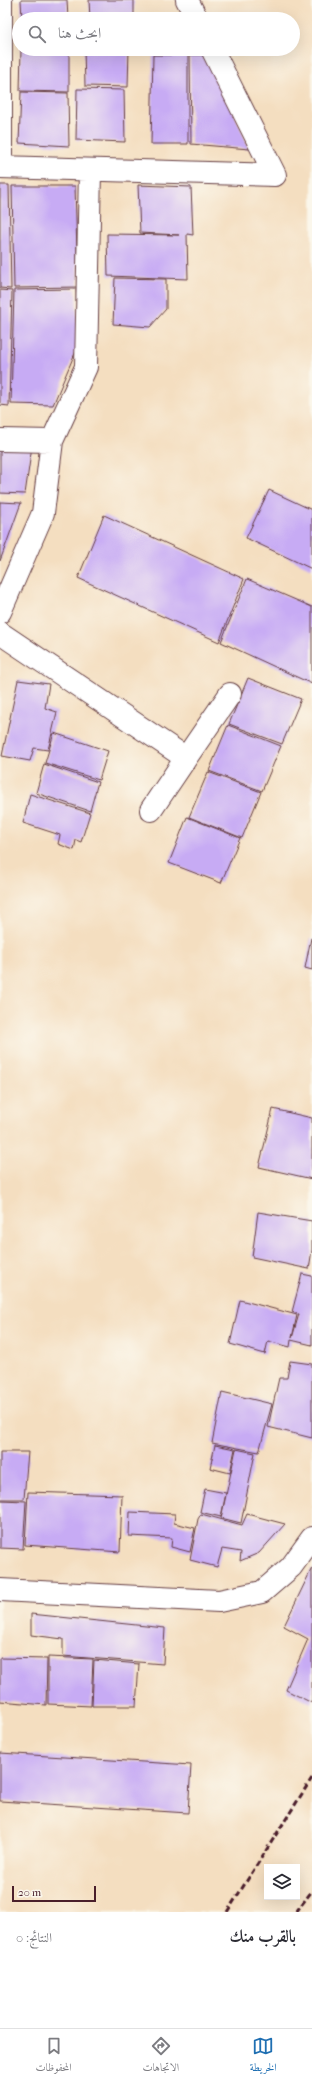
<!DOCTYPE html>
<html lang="ar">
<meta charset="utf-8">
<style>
:root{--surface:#fff;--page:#f7f7f7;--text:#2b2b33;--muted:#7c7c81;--line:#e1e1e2;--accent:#1f6fb2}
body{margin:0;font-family:"IM FELL French Canon",Amiri,serif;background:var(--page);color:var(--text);direction:rtl}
.controls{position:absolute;right:12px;bottom:12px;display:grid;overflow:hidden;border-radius:0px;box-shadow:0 4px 16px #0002}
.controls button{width:36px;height:36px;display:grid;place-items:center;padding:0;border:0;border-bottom:1px solid var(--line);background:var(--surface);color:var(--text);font:20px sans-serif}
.scale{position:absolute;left:12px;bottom:10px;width:84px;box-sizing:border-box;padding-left:4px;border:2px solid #4a1f2b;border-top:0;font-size:11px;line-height:14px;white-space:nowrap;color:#4a1f2b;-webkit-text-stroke:3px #fbf7ec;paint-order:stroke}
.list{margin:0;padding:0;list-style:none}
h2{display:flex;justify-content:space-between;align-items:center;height:52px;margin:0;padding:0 16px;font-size:17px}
h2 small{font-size:13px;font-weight:400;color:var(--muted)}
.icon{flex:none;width:22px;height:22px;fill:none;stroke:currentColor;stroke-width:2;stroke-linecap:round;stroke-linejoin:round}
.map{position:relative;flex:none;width:312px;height:1912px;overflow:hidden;direction:ltr}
.search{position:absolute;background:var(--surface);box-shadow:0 4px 16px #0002;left:12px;right:12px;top:12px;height:44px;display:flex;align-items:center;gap:10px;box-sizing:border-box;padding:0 14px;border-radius:22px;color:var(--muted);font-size:15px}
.sheet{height:116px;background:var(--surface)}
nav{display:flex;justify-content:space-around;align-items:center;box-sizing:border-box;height:56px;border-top:1px solid var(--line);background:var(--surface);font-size:11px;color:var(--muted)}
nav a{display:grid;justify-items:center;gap:2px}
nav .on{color:var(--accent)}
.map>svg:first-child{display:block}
</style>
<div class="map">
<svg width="312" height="1912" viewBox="0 0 312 1912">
<rect width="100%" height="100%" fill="#fbf7ec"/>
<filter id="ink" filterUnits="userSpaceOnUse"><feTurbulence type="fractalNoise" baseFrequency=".025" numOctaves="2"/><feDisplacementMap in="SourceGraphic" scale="8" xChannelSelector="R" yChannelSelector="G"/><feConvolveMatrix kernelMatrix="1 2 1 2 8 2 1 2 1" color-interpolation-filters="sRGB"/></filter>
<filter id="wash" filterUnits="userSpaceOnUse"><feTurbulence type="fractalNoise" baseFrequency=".012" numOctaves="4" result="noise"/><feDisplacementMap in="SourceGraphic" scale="16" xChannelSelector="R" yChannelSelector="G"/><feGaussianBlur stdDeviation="0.9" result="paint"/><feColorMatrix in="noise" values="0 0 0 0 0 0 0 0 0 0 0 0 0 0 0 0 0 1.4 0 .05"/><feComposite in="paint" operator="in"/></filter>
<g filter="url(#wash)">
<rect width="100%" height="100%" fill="#f4dec0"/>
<g id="blocks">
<path fill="#c7abf4" d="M21 0H67L68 19H22Z
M89 0H134V19H90Z
M21 49H69V92L20 91Z
M84 49H129L128 87 85 86Z
M153 55H188V144H151Z
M190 55H210L249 149 191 144Z
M77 89 124 90 125 142 76 140Z
M21 92 68 93 69 146 19 143Z
M0 185H9L11 289 0 288Z
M138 185 191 187 193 235 187 234 188 279 108 276 107 234 179 235 140 233Z
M12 186H75L78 287 14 288Z
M115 278 166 279V309L150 327 113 324Z
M76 289 78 346 53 405 11 404 14 290Z
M0 290 12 291 9 406 0 405Z
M0 445 32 446 25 494 0 493Z
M269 490 312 510V569L246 538Z
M0 502 21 503 0 561Z
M104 515 244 579 219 642 78 578Z
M247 579 312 607V684L221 642Z
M248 678 301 699 282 744 229 724Z
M18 680 49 684 45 708 57 712 48 750 34 748 30 761 2 756Z
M228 725 281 746 262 791 209 771Z
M54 733 108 751 99 780 45 763Z
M44 764 98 782 90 811 36 793Z
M208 772 261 792 242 838 189 817Z
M30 794 90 813 81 842 76 840 74 850 58 844 60 835 23 823Z
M187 817 240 838 221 883 169 863Z
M311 938H312V970L305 968Z
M273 1109 312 1118V1179L259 1167Z
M258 1212 312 1221V1250L309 1269 252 1257Z
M302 1274 312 1276V1345L291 1340 290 1347 268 1341 265 1354 230 1344 240 1300 297 1315 292 1338 299 1314 292 1312Z
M290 1361 312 1364V1438L268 1427 279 1378H287Z
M222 1392 272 1404 259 1452 212 1443Z
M215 1445 235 1449 230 1473 210 1468Z
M236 1449 255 1453 241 1523 221 1518Z
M0 1452H28L24 1499H0Z
M205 1489 226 1493 221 1517 200 1512Z
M28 1492 122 1495 120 1552 25 1545Z
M0 1500 26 1501 23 1549 0 1548Z
M130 1512 175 1514 174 1523 195 1528 190 1552 171 1547 172 1538 129 1536Z
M201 1514 242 1525 247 1514 285 1524 259 1553 240 1561 241 1552 222 1549 217 1567 190 1560 198 1519Z
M312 1568V1703L286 1690 308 1639 284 1626Z
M31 1614 165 1628 163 1664 63 1656V1639L31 1635Z
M48 1657 93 1659 91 1706 48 1704Z
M0 1658 47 1659 46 1705 0 1701Z
M94 1660 139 1664 136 1706H92Z
M0 1753 191 1765 188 1813 0 1801Z"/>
</g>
</g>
<g filter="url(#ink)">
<use href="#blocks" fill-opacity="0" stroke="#643c41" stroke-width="1"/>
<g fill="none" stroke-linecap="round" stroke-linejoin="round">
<defs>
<path id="street" d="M1 0V167
M187 0 197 19
M0 167 275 175 212 49
M0 440 52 441 86 367 90 170
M0 612 43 513 52 441
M0 633 186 758 230 694
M151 810 186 758
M0 1590 219 1601 262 1592 291 1567 312 1538"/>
</defs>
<use href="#street" stroke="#643c41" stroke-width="24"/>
<use href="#street" stroke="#fff" stroke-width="22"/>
<path stroke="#4a1f2b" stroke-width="3" stroke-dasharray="6 3" stroke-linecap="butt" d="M227 1912 312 1778
M296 1912 312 1891"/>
</g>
</g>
</svg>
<div class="controls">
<button><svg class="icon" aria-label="layers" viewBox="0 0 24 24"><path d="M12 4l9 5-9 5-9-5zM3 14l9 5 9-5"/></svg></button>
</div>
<div class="scale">20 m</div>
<div class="search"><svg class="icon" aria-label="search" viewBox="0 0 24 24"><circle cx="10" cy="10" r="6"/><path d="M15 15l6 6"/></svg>ابحث هنا</div>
</div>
<section class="sheet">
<h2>بالقرب منك<small>النتائج: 0</small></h2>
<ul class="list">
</ul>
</section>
<nav>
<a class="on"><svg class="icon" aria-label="map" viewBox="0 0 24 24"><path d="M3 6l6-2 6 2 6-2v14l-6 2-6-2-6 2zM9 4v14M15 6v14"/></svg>الخريطة</a>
<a><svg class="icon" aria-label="directions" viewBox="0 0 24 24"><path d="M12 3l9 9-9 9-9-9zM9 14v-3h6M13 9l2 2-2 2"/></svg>الاتجاهات</a>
<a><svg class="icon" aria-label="saved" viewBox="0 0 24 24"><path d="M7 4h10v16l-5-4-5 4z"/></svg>المحفوظات</a>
</nav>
